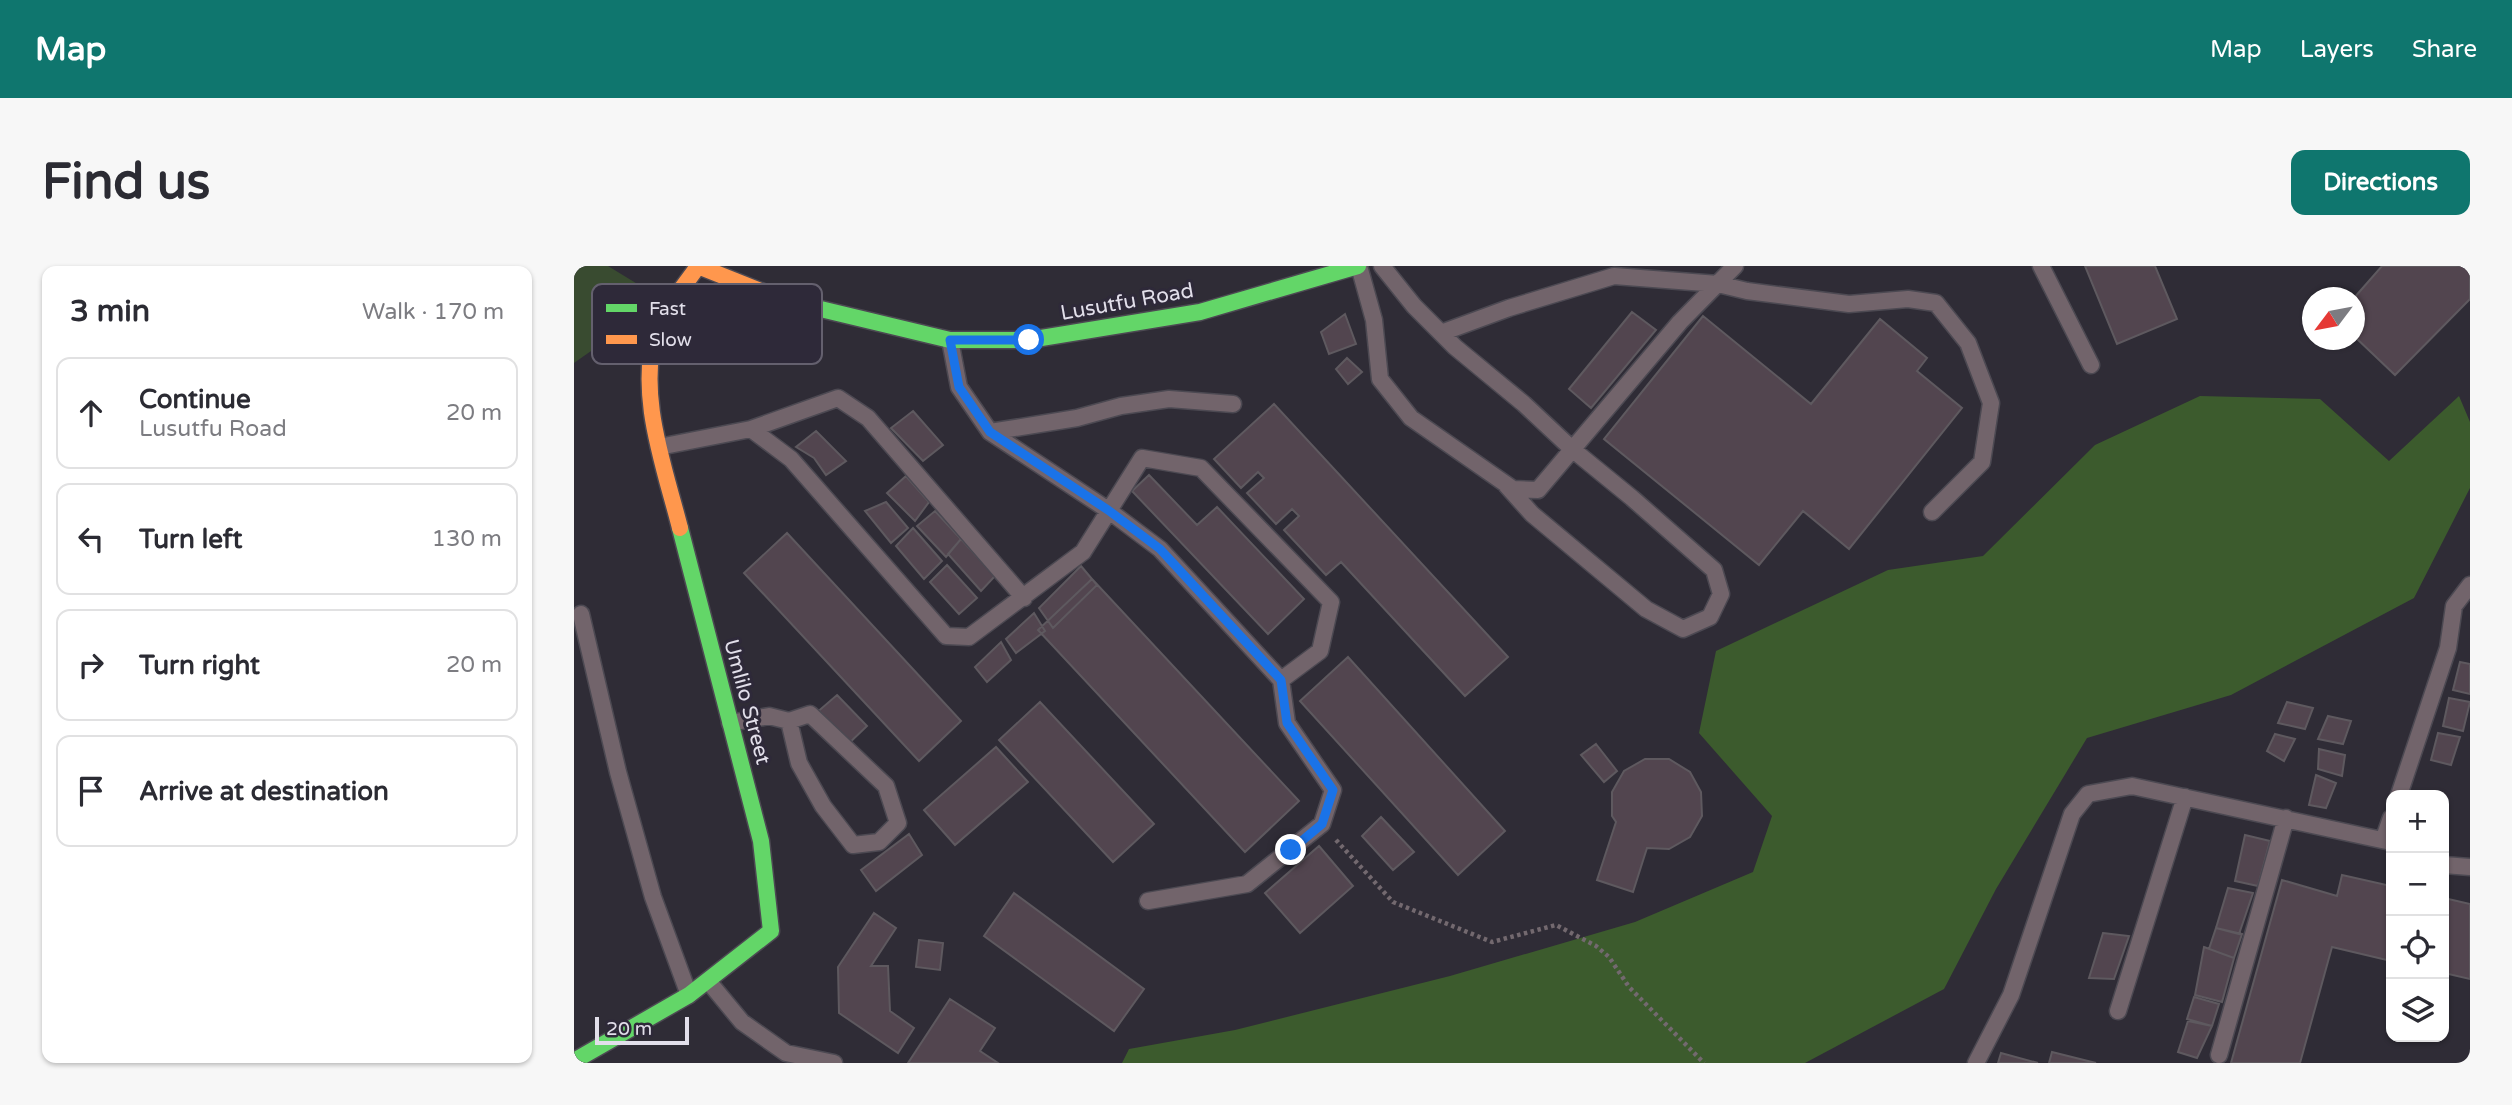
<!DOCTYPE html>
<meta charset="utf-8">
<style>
:root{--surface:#fff;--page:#f7f7f7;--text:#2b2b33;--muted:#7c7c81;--line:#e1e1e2;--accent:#0f766e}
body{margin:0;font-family:"Varela Round",sans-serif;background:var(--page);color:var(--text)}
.controls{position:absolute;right:21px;bottom:21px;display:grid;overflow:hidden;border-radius:14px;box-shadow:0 2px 5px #0004}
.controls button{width:63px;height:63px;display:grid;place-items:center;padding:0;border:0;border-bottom:2px solid var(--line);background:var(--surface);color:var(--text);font:35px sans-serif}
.compass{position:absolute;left:1728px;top:21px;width:63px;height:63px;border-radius:50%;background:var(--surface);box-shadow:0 2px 5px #0004;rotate:238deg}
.scale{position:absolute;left:21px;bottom:18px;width:94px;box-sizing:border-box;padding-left:7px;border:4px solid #e2dfea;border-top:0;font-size:19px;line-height:24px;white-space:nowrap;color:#e2dfea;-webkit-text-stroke:5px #2e2939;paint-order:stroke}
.stop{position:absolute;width:21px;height:21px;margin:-16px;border:5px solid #1a73e8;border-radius:50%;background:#fff}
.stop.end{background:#1a73e8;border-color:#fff;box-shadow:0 2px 7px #0008}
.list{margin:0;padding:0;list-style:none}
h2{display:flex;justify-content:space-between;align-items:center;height:91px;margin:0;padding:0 28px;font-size:30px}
h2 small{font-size:23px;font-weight:400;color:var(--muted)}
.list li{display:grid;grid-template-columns:46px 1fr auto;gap:21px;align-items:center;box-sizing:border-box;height:112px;margin:0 14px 14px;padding:0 14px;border:2px solid var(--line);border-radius:14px}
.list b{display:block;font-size:26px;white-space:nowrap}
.list p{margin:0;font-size:23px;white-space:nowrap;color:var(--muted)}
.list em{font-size:23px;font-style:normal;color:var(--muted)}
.icon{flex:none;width:38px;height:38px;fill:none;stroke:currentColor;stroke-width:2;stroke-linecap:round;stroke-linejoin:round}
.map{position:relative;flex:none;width:1896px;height:797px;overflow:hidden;border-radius:14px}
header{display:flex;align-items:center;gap:42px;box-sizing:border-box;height:98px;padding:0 35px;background:var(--accent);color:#fff}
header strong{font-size:33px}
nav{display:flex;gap:38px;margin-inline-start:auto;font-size:24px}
.intro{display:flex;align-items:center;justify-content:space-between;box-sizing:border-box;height:168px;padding:0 42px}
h1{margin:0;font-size:49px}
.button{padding:18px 32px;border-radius:14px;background:var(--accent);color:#fff;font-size:24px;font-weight:700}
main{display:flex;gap:42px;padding:0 42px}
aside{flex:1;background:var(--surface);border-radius:14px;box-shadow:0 2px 5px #0004}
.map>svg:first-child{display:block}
</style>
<header>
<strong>Map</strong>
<nav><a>Map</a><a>Layers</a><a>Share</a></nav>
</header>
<div class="intro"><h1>Find us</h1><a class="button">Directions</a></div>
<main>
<aside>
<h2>3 min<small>Walk · 170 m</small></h2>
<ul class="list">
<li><svg class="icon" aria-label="ahead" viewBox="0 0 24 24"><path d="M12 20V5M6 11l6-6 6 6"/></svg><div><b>Continue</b><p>Lusutfu Road</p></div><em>20 m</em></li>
<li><svg class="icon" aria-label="left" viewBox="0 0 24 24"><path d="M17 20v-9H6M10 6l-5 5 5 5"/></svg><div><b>Turn left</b></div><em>130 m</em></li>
<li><svg class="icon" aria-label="right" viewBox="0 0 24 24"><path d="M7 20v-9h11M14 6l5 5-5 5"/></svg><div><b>Turn right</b></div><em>20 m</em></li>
<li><svg class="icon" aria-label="arrive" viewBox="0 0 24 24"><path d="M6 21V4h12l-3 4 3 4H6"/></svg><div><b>Arrive at destination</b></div></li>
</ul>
</aside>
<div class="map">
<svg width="1896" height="797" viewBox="0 0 1896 797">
<rect width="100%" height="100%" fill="#2f2c36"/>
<path fill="#394b30" d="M0 0H34L70 22 27 78 0 97Z"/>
<path fill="#3c5b2d" d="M1626 130 1746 133 1815 195 1885 130 1896 156V222L1840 332 1657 429 1513 472 1422 623 1370 723 1231 797H548L555 783 661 764 876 710 1061 656 1179 606 1198 550 1125 467 1142 385 1314 304 1409 290 1521 179Z"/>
<path fill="#52454f" stroke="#5e595f" stroke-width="2" d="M1511 0H1581L1603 53 1543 78Z
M1808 0H1896V33L1821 109 1780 70V32Z
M1058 46 1082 64 1017 142 995 123Z
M771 48 782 78 755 88 747 66Z
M1129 50 1237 138 1306 53 1353 92 1343 105 1388 142 1275 283 1229 245 1185 299 1030 173Z
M773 92 788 106 774 118 762 103Z
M700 138 934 391 891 430 767 296 752 309 710 264 725 250 718 243 702 258 673 227 690 212 684 206 667 222 640 193Z
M339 145 369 179 349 195 317 162Z
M242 165 272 195 252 209 240 192 222 181Z
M575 209 623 259 643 241 730 333 694 368 558 225Z
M332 210 355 236 341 255 313 227Z
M312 236 334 262 317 277 291 245Z
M361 245 387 273 372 291 343 260Z
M339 262 368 295 350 313 322 280Z
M213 267 387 455 345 495 170 307Z
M387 273 421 310 407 325 374 288Z
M373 299 403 332 385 348 356 316Z
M507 300 523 319 479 362 465 342Z
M518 313 725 535 671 586 464 364Z
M460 347 471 365 442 387 432 373Z
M427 376 437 394 413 416 401 401Z
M774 391 931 565 884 609 726 435Z
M1886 396 1896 398V428L1879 424Z
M263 429 293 460 271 481 241 448Z
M1875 432 1896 436 1889 465 1869 460Z
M466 436 580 558 539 596 425 474Z
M1713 436 1739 442 1731 463 1704 457Z
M1754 450 1777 455 1769 478 1744 473Z
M1864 467 1886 471 1877 499 1857 494Z
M1701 468 1721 473 1710 495 1693 485Z
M1022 478 1043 505 1030 516 1007 489Z
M422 481 454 516 381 579 350 544Z
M1745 483 1771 489 1768 510 1744 503Z
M1071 493H1095L1116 506 1127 526 1128 550 1116 571 1095 583 1073 582 1059 626 1023 614 1042 556 1038 550V526L1050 505Z
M1742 509 1762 517 1752 542 1735 539Z
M807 551 840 586 819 604 788 570Z
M335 568 348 589 302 625 287 604Z
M1671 569 1696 575 1684 620 1661 615Z
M745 580 779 620 726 667 691 627Z
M1768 609 1817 620V695L1758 681 1726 797H1657L1708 614 1763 630Z
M1654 622 1679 627 1665 668 1642 662Z
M440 627 570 723 540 765 410 670Z
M1870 632 1896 638V713L1870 707Z
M300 647 322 662 297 700H314L316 745 340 762 324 787 265 747 264 701Z
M1642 662 1668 668 1660 692 1635 683Z
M1529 667 1555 670 1540 713 1515 712Z
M345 674 369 677 366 704 342 701Z
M1630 681 1660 692 1648 736 1621 729Z
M1620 731 1645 738 1638 760 1613 753Z
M376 733 421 762 406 785 424 797H334Z
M1614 755 1638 760 1623 792 1604 786Z
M1478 786 1522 797H1475Z
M1427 787 1464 797H1424Z"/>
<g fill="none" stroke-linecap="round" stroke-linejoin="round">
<defs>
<path id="lane" d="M785 0 800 54 806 113 837 152 939 223 964 224 1106 56 1161 0
M808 0 840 40 881 81 950 138 998 183 1058 232 1140 304 1147 328 1136 351 1109 363 1072 343 958 248 932 219
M1467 0 1517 99
M867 67 935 42 1040 10 1144 18 1173 25 1275 38 1334 33 1362 37 1394 77 1417 137 1408 196 1358 246
M376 74 385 121 416 166 534 244 586 283 707 414 713 457 759 524 748 558 673 618 574 635
M177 163 264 132 294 152 450 332
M416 166 503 152 547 140 595 133 659 138
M85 181 177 163 217 193 372 370 395 371 509 286 568 192 627 202 757 336 746 385 707 414
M7 348 44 506 79 631 115 729
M156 457 195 450 215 455 225 497 249 540 279 579 305 576 324 557 312 520 236 448 215 455
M1825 529 1874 382 1880 340 1896 319
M1810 572 1817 552
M1870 599 1896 601
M135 716 168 756 212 787 260 797
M1544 745 1611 531
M1645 789 1712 552
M1402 797 1437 729 1498 548 1514 528 1558 520 1817 576"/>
<path id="fast" d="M209 34 376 74H455L626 46 784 0
M0 795 115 729 197 665 187 575 106 262"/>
<path id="slow" d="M106 262C90 199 62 127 83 62 87 48 114 15 124 0L209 34"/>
</defs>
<use href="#lane" stroke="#4c4952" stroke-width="19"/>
<use href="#fast" stroke="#4c4952" stroke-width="19"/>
<use href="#slow" stroke="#4c4952" stroke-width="19"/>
<path stroke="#73696f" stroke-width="4.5" stroke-dasharray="3.5 3.5" stroke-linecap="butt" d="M762 574 819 636 918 676 982 659 1022 680 1035 691 1055 721 1130 797"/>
<use href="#lane" stroke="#72646b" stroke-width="16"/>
<use href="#fast" stroke="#63d668" stroke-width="16"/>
<use href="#slow" stroke="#ff974d" stroke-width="16"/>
</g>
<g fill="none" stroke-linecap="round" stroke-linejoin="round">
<path stroke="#1a73e8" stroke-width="9" d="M455 74H376L385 121 416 166 534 244 586 283 707 414 713 457 759 524 748 558 717 584"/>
</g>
<g text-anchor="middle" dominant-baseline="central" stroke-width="6" stroke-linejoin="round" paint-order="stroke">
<g font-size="21" fill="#e2dfea" stroke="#2e2939">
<text transform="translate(553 36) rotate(-10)">Lusutfu Road</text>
<text transform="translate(173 436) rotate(75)">Umlilo Street</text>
</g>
</g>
<rect x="18" y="18" width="230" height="80" rx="10" fill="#2e2939" stroke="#64606e" stroke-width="2"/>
<rect x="32" y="38" width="31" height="8" fill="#63d668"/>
<rect x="32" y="69" width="31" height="9" fill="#ff974d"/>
<g font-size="19" fill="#e2dfea">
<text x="75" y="49">Fast</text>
<text x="75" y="80">Slow</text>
</g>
</svg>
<div class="controls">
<button>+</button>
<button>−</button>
<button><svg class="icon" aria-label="locate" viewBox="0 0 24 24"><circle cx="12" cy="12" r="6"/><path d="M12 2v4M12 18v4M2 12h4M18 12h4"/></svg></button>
<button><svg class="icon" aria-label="layers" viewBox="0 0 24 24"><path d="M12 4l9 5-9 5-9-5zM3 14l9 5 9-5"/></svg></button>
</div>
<svg class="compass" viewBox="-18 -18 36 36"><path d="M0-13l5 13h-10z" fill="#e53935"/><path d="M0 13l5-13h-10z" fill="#7c7c81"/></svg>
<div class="scale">20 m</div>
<div class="stop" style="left:455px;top:74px"></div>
<div class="stop end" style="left:717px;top:584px"></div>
</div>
</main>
